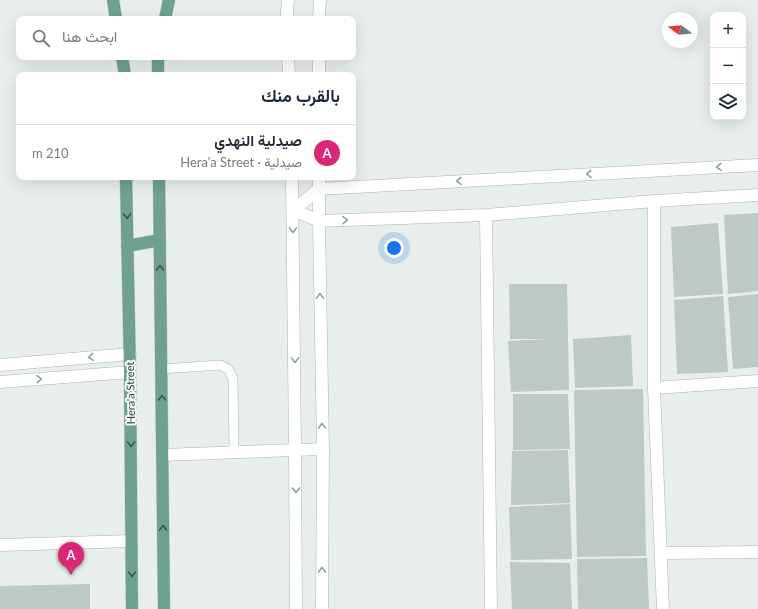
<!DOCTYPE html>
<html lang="ar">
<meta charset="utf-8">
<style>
:root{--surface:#fff;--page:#f2f2f3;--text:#1f2937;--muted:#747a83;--line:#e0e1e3;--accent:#db2777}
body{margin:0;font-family:Lato,Vazirmatn,sans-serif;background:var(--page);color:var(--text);direction:rtl}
.controls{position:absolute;right:12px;top:12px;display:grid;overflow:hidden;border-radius:8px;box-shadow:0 4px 16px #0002}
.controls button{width:36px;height:36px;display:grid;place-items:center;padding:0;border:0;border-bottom:1px solid var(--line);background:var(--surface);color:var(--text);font:20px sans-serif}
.compass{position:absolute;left:662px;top:12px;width:36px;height:36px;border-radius:50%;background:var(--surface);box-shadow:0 4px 16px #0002;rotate:286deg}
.you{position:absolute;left:394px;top:248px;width:14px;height:14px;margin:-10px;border:3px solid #fff;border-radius:50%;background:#1a73e8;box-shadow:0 0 0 6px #1a73e833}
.badge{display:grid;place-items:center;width:26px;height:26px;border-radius:50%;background:var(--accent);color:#fff;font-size:13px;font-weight:700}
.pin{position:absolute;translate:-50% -33px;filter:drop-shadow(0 1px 2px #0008)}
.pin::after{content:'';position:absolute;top:21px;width:14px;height:12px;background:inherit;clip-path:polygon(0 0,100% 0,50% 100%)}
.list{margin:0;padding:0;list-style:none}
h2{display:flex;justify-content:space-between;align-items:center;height:52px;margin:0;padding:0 16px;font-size:17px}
h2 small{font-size:13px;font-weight:400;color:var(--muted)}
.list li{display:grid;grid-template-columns:26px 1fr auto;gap:12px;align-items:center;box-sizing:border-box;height:56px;padding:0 16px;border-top:1px solid var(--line)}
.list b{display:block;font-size:15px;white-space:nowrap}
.list p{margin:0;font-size:13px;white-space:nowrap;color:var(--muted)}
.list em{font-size:13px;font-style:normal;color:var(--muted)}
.icon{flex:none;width:22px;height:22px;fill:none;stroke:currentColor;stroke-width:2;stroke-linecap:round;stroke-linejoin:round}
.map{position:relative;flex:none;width:758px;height:609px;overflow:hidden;direction:ltr}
.search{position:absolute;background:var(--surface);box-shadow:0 4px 16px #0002;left:16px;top:16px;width:340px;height:44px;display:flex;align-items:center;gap:10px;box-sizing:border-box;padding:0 14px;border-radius:8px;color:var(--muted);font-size:15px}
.panel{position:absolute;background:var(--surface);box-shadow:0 4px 16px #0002;left:16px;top:72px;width:340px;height:108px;border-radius:8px;direction:rtl}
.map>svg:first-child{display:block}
</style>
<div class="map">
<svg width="758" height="609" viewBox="0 0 758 609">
<rect width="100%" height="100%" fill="#e7eeeb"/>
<path fill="#bcc9c4" d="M758 213V291L728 294 724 215Z
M718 223 723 294 674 297 671 227Z
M509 284H567L569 390 511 392 508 341 548 339H510Z
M758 294V367L733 369 728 297Z
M723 296 728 372 677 374 674 300Z
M631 335 633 386 575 388 573 339Z
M643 389 646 556 577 557 574 390Z
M513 394H568L570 449 513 450Z
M568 450 570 503 511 505 512 451Z
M570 504 572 559 511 560 509 507Z
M647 558 649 609H578L577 559Z
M510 562 570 563 572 609H512Z
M90 584V609H0V586Z"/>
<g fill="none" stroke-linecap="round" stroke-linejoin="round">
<defs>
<path id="lane" d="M161 369 220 365 228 369 233 378 234 453"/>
<path id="street" d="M758 165 319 189 293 210 319 221 486 215 654 201 758 195
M654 201V388L663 609
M486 215 491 609
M0 365 130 354
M0 382 130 372
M654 388 758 381
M163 455 323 449
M0 545 131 541
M661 553 758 552"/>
<path id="secondary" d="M287 19V10L288 0
M319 19 320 0
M288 57 289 75
M319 57V75
M292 177 295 450 296 609
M319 177V221L323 449 322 609"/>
<path id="primary" d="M113 0 116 19
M165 19 169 0
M122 57 125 75
M158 75V57
M126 177 130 372 132 609
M159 177 164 609
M127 246 160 240"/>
</defs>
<use href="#lane" stroke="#a9b6b2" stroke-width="10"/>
<use href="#street" stroke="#a9b6b2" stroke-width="13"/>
<use href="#secondary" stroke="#a6b9b2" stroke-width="13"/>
<use href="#primary" stroke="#c2cac7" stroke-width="13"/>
<use href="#lane" stroke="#fff" stroke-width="9"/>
<use href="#street" stroke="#fff" stroke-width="12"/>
<use href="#secondary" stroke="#fff" stroke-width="12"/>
<use href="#primary" stroke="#6ea192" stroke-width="12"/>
</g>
<defs><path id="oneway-chevron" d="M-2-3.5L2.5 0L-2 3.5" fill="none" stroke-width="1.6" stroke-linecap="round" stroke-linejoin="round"/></defs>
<g stroke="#92a09c">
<use href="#oneway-chevron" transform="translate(719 167) rotate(177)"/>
<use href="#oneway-chevron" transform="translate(589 174) rotate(177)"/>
<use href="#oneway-chevron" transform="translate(459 181) rotate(177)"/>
<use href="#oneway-chevron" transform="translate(345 220) rotate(-2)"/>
<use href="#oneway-chevron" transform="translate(293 230) rotate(89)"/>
<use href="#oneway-chevron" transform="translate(320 296) rotate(-91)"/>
<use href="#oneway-chevron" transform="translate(91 357) rotate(175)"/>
<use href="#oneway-chevron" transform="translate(295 360) rotate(89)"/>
<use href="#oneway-chevron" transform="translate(39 379) rotate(-4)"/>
<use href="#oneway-chevron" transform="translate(322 426) rotate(-91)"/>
<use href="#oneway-chevron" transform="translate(296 490) rotate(90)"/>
<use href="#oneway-chevron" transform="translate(322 570) rotate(-90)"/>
</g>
<g stroke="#38584e">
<use href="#oneway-chevron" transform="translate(127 216) rotate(89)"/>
<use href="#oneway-chevron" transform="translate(160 268) rotate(-91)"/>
<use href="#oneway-chevron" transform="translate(162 398) rotate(-91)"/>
<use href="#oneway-chevron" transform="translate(131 444) rotate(90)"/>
<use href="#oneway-chevron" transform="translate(163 528) rotate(-91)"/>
<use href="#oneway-chevron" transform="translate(132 574) rotate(89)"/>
</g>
<g text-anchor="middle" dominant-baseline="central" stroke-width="4" stroke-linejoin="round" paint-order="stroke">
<g font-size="11" fill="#264038" stroke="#f7fbf9">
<text transform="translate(130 393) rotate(-91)">Hera'a Street</text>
</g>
</g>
</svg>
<div class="controls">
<button>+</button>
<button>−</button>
<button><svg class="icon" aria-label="layers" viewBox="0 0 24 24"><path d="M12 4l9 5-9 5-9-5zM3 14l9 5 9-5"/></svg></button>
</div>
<svg class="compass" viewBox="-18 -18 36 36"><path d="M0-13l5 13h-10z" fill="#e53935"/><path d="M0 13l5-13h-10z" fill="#747a83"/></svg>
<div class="you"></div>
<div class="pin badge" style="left:71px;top:575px">A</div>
<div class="search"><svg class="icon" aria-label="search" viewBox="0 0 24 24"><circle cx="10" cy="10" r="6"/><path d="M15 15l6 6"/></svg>ابحث هنا</div>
<section class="panel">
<h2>بالقرب منك<small></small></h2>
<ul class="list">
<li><span class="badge">A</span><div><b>صيدلية النهدي</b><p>صيدلية · Hera'a Street</p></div><em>210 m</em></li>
</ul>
</section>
</div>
